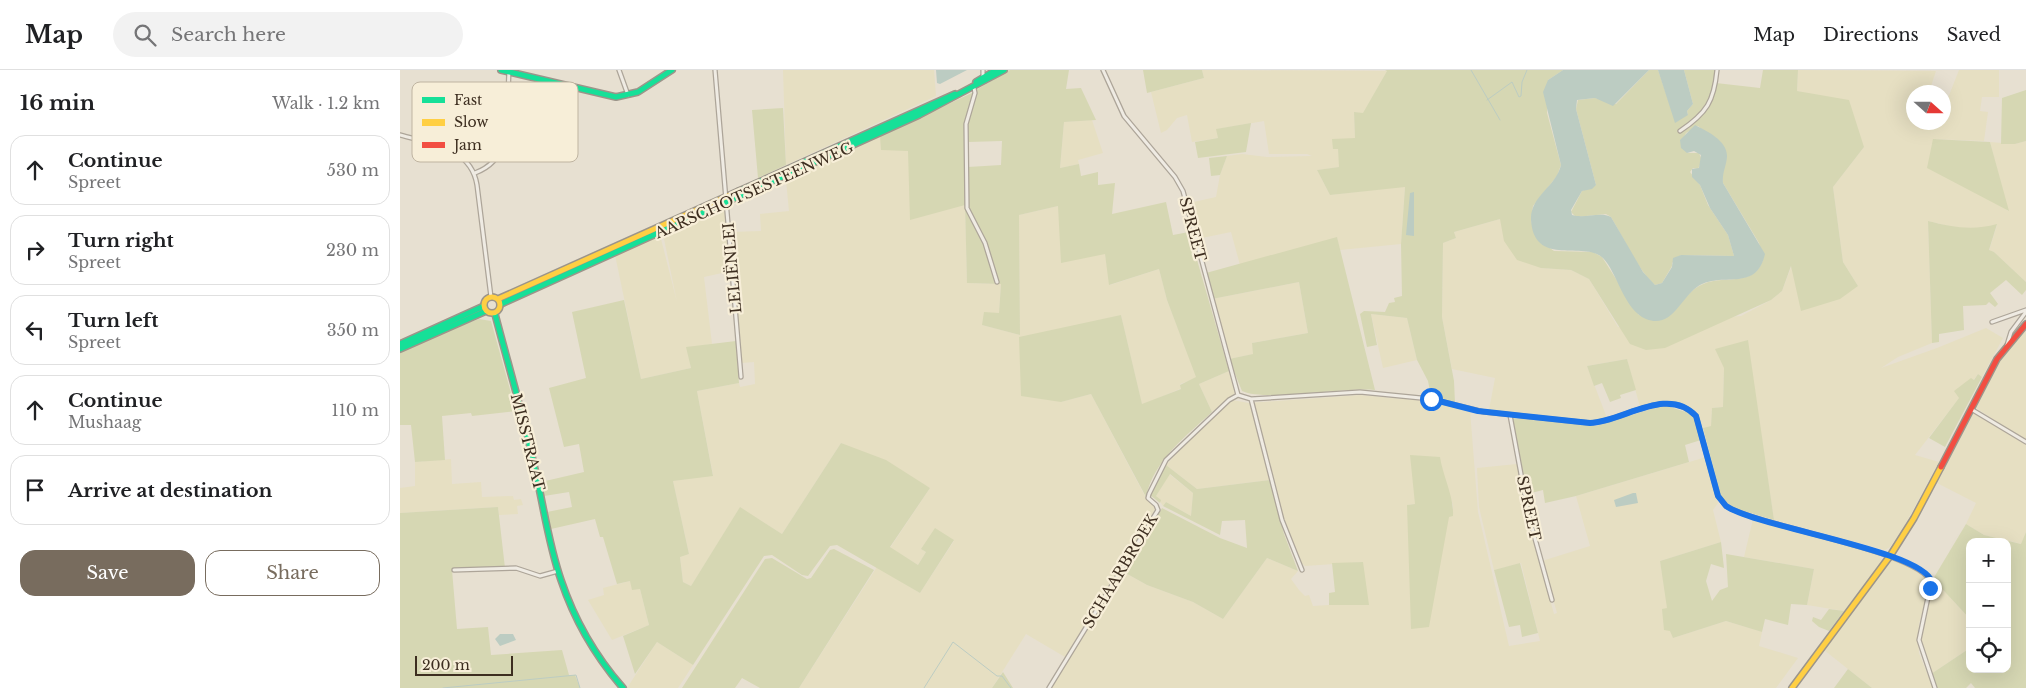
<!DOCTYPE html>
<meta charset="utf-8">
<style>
:root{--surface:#fff;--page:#f2f2f2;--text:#202124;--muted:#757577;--line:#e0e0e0;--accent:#786c5e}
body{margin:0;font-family:"Libre Baskerville",serif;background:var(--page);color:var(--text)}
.controls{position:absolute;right:15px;bottom:15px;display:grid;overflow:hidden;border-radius:10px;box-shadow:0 5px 20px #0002}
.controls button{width:45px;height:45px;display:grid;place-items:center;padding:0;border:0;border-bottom:1px solid var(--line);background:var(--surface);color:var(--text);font:25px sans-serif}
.compass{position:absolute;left:1506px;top:15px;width:45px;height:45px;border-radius:50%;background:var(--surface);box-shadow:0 5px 20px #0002;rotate:111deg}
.scale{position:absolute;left:15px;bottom:12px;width:98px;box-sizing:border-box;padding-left:5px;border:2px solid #3d2e20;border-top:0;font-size:14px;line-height:18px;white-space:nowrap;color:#3d2e20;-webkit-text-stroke:4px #f7eed8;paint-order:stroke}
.stop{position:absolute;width:15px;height:15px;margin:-11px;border:4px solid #1a73e8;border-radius:50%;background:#fff}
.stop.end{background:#1a73e8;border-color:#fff;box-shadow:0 1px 5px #0008}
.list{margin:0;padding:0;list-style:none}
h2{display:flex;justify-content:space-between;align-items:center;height:65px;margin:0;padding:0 20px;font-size:21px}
h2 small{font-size:16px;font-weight:400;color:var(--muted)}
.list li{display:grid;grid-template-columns:32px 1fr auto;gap:15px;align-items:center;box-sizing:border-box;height:70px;margin:0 10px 10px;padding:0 10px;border:1px solid var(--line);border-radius:15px}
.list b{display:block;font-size:19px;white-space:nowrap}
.list p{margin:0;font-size:16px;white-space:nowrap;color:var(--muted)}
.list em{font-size:16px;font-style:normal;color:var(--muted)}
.actions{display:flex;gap:10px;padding:15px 20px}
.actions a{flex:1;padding:11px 0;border:1px solid var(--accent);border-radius:15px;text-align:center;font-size:18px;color:var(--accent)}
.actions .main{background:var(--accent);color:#fff}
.icon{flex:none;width:28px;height:28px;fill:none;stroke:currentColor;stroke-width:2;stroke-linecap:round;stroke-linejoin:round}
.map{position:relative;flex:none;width:1626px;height:618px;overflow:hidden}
header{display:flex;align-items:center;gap:30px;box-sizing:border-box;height:70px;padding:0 25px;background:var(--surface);border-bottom:1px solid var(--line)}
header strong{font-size:24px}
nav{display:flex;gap:28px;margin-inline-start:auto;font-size:18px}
.search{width:350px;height:45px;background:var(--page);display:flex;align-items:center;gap:12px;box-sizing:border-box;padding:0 18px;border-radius:28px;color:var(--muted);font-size:19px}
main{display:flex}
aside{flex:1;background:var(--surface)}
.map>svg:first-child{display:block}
</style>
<header>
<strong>Map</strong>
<div class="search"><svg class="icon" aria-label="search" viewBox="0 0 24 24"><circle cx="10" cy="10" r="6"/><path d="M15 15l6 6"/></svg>Search here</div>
<nav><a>Map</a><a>Directions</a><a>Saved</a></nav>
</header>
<main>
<aside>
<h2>16 min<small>Walk · 1.2 km</small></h2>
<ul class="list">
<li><svg class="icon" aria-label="ahead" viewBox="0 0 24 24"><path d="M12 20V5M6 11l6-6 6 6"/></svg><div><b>Continue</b><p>Spreet</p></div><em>530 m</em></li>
<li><svg class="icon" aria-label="right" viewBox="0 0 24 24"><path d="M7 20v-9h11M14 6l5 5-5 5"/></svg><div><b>Turn right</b><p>Spreet</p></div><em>230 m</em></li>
<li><svg class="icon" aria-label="left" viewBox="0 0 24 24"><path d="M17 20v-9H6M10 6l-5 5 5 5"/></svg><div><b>Turn left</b><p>Spreet</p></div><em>350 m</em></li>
<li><svg class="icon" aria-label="ahead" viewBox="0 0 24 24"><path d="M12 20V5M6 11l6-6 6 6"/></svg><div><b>Continue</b><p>Mushaag</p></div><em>110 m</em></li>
<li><svg class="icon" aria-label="arrive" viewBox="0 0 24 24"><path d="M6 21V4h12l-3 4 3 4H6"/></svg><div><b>Arrive at destination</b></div></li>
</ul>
<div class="actions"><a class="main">Save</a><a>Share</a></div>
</aside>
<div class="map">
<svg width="1626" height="618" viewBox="0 0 1626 618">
<rect width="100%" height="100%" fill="#e7e0d1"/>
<path fill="#e6dfc2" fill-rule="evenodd" d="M383 0H534L536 26 386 95Z
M802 0 987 1 963 44 954 42 955 68 938 79 940 97 917 100 930 125 1005 116 1001 174 940 180 937 168 840 195 831 162 797 169 789 133 816 127 820 105 827 86 842 84 867 87 912 86 907 84H869L864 51 817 59 818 68 792 72 787 45 777 48 767 60 761 63 751 22 804 8Z
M1398 0 1536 1 1529 22H1514V52H1544V32L1546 33 1559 0H1599V27H1582L1580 41 1588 42 1584 71 1533 69 1608 141 1590 72 1615 74 1626 71V212L1594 182 1589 181 1597 155 1581 158H1557L1528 151 1532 273 1498 287 1481 298 1537 278 1586 258 1603 268 1582 307 1578 304 1515 385 1539 392 1501 462 1490 477 1485 480 1374 450 1347 270 1324 298 1323 337 1312 338 1311 356 1303 358 1296 342 1273 331H1261L1240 337 1227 289 1187 296 1207 348 1195 351 1089 340 1095 308 1052 299 1042 247 1043 173 1056 168 1054 162 1100 149 1141 198 1171 200 1189 209 1218 257 1341 246 1371 230 1382 221 1392 195 1458 216 1443 192 1433 117 1464 77 1402 22 1397 21Z
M692 50 703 83 678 90 679 94 660 98 664 52Z
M480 66 508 81 565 134 567 213 601 214 599 243 582 255 620 265 619 145 658 136 705 184 710 215 759 199 767 230 797 308 780 314 782 318 742 335 721 245 661 332 691 324 747 430 756 438 665 587 626 564 592 618H399L477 497 520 523 554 471 521 479 526 482 518 495 490 478 530 418 441 373 382 464 340 438 291 516 283 512 280 486 289 484 273 411 313 405 297 321 339 313 340 317 355 314 354 292 341 293 331 162 361 161 360 144 389 141 386 110Z
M326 135 331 201 304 207 312 274 287 278 291 298 241 309 215 185 260 165 277 232 263 164Z
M899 212 908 263 852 273 854 284 829 289 812 229Z
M971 244 1007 248 1017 290 983 298Z
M1626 260V371L1576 338 1602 287Z
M829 301 835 323 812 342 799 314Z
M960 325 1036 332 1070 340 1078 442 1109 576 1140 571 1121 493 1094 500 1079 437 1077 398 1117 394 1128 451 1154 544 1157 543 1142 491 1190 476 1176 426 1306 387 1318 433 1313 440 1321 472 1260 491 1273 568 1326 551 1362 562 1359 576 1398 588 1376 618H650L722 501 747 515 793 532 823 549 867 488 898 501 891 509 899 520 905 526 909 525 913 536 929 535 963 492 905 496 899 491 884 449 862 365 858 366 870 410 797 419 766 395 802 357 832 330 849 333ZM1039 387 1042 403 1053 435V446L1007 435 1015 434Z
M1574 342 1626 374V462L1622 474 1584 465 1566 454 1576 433 1537 413Z
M51 389 52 414 81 412 82 427 113 426 114 430 121 429 123 435 117 436 118 444 99 445 98 437 0 443V418L15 416V392Z
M769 404 793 423 791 446 766 432 763 436 756 426Z
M1353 449 1479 485 1482 491 1444 541 1407 535 1414 499 1344 487Z
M1492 489 1526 506 1530 514 1519 554 1518 570 1519 583 1533 618H1472L1424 580Z
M1533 509 1570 549V578L1531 604 1522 574V561Z
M230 511 240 519 249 555 212 570 188 530 204 525 203 518Z
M257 572 293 595 278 618H227Z"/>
<path fill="#d6d7b3" d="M610 0H669L666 19 681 18 696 50 664 52 660 98 679 94 681 106 698 102V115L715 113 712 144 766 132 773 165 789 162 829 301 799 314 812 342C785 367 754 390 746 427L691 324 661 332 621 326 619 267 721 245 742 334 781 319 780 315 796 307 767 230 759 199 709 215 705 184 661 193 658 136 619 145 620 265 582 255 584 242 599 243 601 214 567 213 565 135 510 150 508 81 481 80 480 66 574 22 565 49V134H568V97L601 95 602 71 568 72 567 55 576 20Z
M743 0H802L804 8 747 23Z
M985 0H1163L1148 10 1147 43 1161 95 1157 106 1133 136 1131 151 1136 165 1143 173 1154 181 1193 182 1202 187 1239 245 1266 248C1279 239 1286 223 1299 216 1321 203 1353 219 1363 190L1359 173 1323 113 1322 107 1325 94 1305 62 1298 56 1286 63 1284 67 1287 83H1299L1302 90 1298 99 1293 98 1290 102 1300 115 1308 135 1328 165 1334 186 1281 185 1272 193V196L1262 213 1255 215C1239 202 1222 165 1211 147L1206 144 1176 147 1171 142 1182 121 1196 115 1176 39 1178 30 1195 28 1216 34 1249 0H1258L1272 41 1288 45 1287 41 1293 34 1284 0H1316V13L1360 18 1363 0H1398L1397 21 1449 30 1464 77 1433 117 1443 192 1458 216 1440 229 1401 241 1391 196 1382 221 1371 230 1265 278 1246 280 1230 274 1189 209 1171 200 1141 198 1117 190 1104 171 1100 149 1054 162 1056 168 1043 173 1042 247 1054 311 1055 333 1031 326 1028 311 1017 290 1007 248 971 244 977 275 967 277 960 244 964 241 985 242 989 233 995 232 994 228 1002 226 1001 174 1005 117 930 125 917 100 939 97 938 79H933L932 69 955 68 954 42 963 43 987 1Z
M1626 20V71L1615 74H1601L1602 28Z
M383 38 386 95 358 108 352 40Z
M851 53 846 82 798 88 795 72 818 68 816 59Z
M1533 69 1590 72 1609 141 1527 98Z
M827 86 820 105 811 106 809 88Z
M1528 151C1552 157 1572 161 1597 154L1589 180 1594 182 1626 212V220L1622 225 1606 210 1590 223 1598 234 1595 237 1589 232 1586 235 1563 236 1564 260 1539 264V272L1532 273Z
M937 167 975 320C943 317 866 332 842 321L829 289 853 284 852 273 908 263 899 212 812 229 806 203Z
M224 230 241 309 291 298 286 277 336 271 339 313 297 321 313 406 273 411 289 484 280 487 283 512 291 516 340 437 382 464 441 373 486 390 530 418 490 477 518 495 526 482 521 479 535 458 554 470 520 523 437 475 430 476 408 506 402 505 372 485 364 486 293 595 257 572 235 604 223 566 249 555 240 519 232 520 230 511 217 514 203 467H200L195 449 151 459 147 442 172 437 169 422 144 426 141 412 184 402 179 374 164 377 149 318 186 308 172 242Z
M79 249 91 251 116 341 72 346 71 343 42 346 45 390 15 392 11 355H0V282L56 257Z
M1348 270 1374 450 1331 437 1321 427 1303 358 1311 356 1312 338 1323 337 1324 298 1315 279Z
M1227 289 1236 320 1220 325 1221 328 1210 332 1202 313 1194 316 1187 296Z
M1578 304 1582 307 1545 377 1529 368 1559 328 1554 321 1571 308 1574 310Z
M1264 335 1292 344 1301 370 1285 375 1289 392 1176 426 1145 433 1143 420 1127 424 1112 348 1196 356Z
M1010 385 1040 387C1043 407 1054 426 1053 446L1049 447 1029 557 1011 559 1007 435 1015 434Z
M766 395 797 419 870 410 884 464 898 501 867 488 823 549 793 532 747 515 722 501 762 438 820 468 847 478 845 450 822 451 820 465 763 436 766 432 791 446 793 423 770 404 756 426 761 430 760 433 750 425Z
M98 437 105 498 52 500 57 559 88 557 91 585 162 580 169 605H175L180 618H0V443Z
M1566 454 1584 465 1621 474 1626 462V618H1575L1571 613 1566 618H1536L1531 604 1570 578V599H1607V472H1570V549L1533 509Z
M1321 472 1324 498 1311 494 1306 511 1312 531 1320 520 1328 517 1326 484 1414 499 1407 535 1391 534 1388 555 1365 549 1362 562 1326 551 1273 568 1270 561 1264 560 1262 539 1267 538 1260 491Z
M434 479 474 500 399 618H360L342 608 335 618H282L365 489 372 488 407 509 411 508 430 480Z
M963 492 969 535H929V523L935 522 932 493Z
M1120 493 1138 563 1122 567 1120 555 1109 557 1094 500Z
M1429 539 1444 541 1429 561 1419 557 1412 551 1413 547 1421 550Z
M1448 599 1472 618H1434Z
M603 602 613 618H592Z"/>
<path fill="#bcccc2" d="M536 0H567L540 14 537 13Z
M1163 0H1249L1213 36 1195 28 1177 30 1176 39 1196 115 1192 119 1182 121 1171 140 1172 145C1185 149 1200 141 1211 147L1243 202 1255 215 1262 213 1272 197 1273 188 1281 185 1334 186 1328 165 1310 138 1300 115 1292 107V99L1299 98 1301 85 1294 81 1287 83 1281 78 1280 70 1295 55C1307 61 1328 71 1327 87 1326 97 1322 103 1323 113L1365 184C1356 224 1321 200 1297 217 1280 229 1272 259 1246 249 1224 240 1217 202 1203 188 1184 170 1134 198 1131 150 1130 126 1156 117 1161 95L1143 22 1148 10Z
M1258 0H1284L1293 34 1287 41 1288 45 1275 53Z
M1014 122V166L1006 165 1010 123Z
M1233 423H1236L1238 433 1216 437 1214 430Z
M100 564H113L116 570 100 576 95 569Z"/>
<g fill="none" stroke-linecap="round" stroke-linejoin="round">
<path stroke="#bcccc2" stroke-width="1" d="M1071 0 1100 50
M1087 30 1112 12 1119 27 1121 26 1122 12 1127 0
M43 618 176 605 180 618
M524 618 553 572 597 606H602L611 618"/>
<defs>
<path id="street" d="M219 0 228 25
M315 0 341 307
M583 0V8
M703 0 724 46 775 107 783 121 838 325 851 329 960 322 1031 329 1084 342 1190 353C1223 352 1267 315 1296 346L1318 426 1326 436C1359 457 1522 481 1531 513L1519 570 1535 618
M574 18 575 23 566 54 567 138 585 173 597 212
M1280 61C1307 43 1314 31 1317 0
M0 65C31 74 71 77 77 115L91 227
M75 103C118 87 106 38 109 2
M1592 252 1626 240
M1607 275 1611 262 1626 242
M851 329 882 450 902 500
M1571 339 1626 372
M1110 345 1129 447 1152 530
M54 500 116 498 140 506 158 501
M649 618 758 440 756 435 748 428 749 424 766 390 829 330 838 325"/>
<path id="fast" d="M101 0 216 27 238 22 272 0
M576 12 596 0
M339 121 555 24
M101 234 519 45 604 0
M95 244C108 294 123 344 134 395 143 432 148 473 161 510 174 549 196 587 223 618
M0 274 84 236
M0 279 86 241"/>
<path id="slow" d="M84 235a8 8 0 1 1 16 0a8 8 0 1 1-16 0Z
M98 229 339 121
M1392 618 1490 486 1514 448 1541 397"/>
<path id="jam" d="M1541 397 1597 289 1626 254"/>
</defs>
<use href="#street" stroke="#ada599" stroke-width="5.5"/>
<use href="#fast" stroke="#9c958a" stroke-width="8"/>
<use href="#slow" stroke="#9c958a" stroke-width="8"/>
<use href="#jam" stroke="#9c958a" stroke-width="8"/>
<use href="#street" stroke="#efebe3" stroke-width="3"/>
<use href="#fast" stroke="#16e098" stroke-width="5"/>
<use href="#slow" stroke="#ffcf43" stroke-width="5"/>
<use href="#jam" stroke="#f24e42" stroke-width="5"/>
</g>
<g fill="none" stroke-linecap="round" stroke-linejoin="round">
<path stroke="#1a73e8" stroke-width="6" d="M1031 329 1078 341 1190 353C1223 352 1267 315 1296 346L1318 426 1326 436C1359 458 1522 480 1532 512L1530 518"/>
</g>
<g text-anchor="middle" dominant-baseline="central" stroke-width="4.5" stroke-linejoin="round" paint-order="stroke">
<g font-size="15" fill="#3d2e20" stroke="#f7eed8">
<text transform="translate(354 120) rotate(-24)">AARSCHOTSESTEENWEG</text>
<text transform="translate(793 159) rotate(75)">SPREET</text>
<text transform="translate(332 198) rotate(-95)">LELIËNLEI</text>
<text transform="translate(128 372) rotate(76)">MISSTRAAT</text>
<text transform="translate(1129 438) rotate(78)">SPREET</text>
<text transform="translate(720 501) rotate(-59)">SCHAARBROEK</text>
</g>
</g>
<rect x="12" y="12" width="166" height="80" rx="8" fill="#f7eed8" stroke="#bfb4a1" stroke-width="1"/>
<rect x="22" y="27" width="23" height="6" fill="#16e098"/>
<rect x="22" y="49" width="23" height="7" fill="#ffcf43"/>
<rect x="22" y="72" width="23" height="6" fill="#f24e42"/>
<g font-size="14" fill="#3d2e20">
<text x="54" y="35">Fast</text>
<text x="54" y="57">Slow</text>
<text x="54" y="80">Jam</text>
</g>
</svg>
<div class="controls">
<button>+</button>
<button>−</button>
<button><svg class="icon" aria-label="locate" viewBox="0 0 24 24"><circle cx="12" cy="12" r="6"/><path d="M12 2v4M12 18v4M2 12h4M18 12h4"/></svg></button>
</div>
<svg class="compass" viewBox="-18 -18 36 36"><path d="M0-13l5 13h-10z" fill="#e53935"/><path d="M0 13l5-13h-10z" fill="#757577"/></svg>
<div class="scale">200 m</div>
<div class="stop" style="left:1031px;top:329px"></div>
<div class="stop end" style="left:1530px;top:518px"></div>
</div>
</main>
